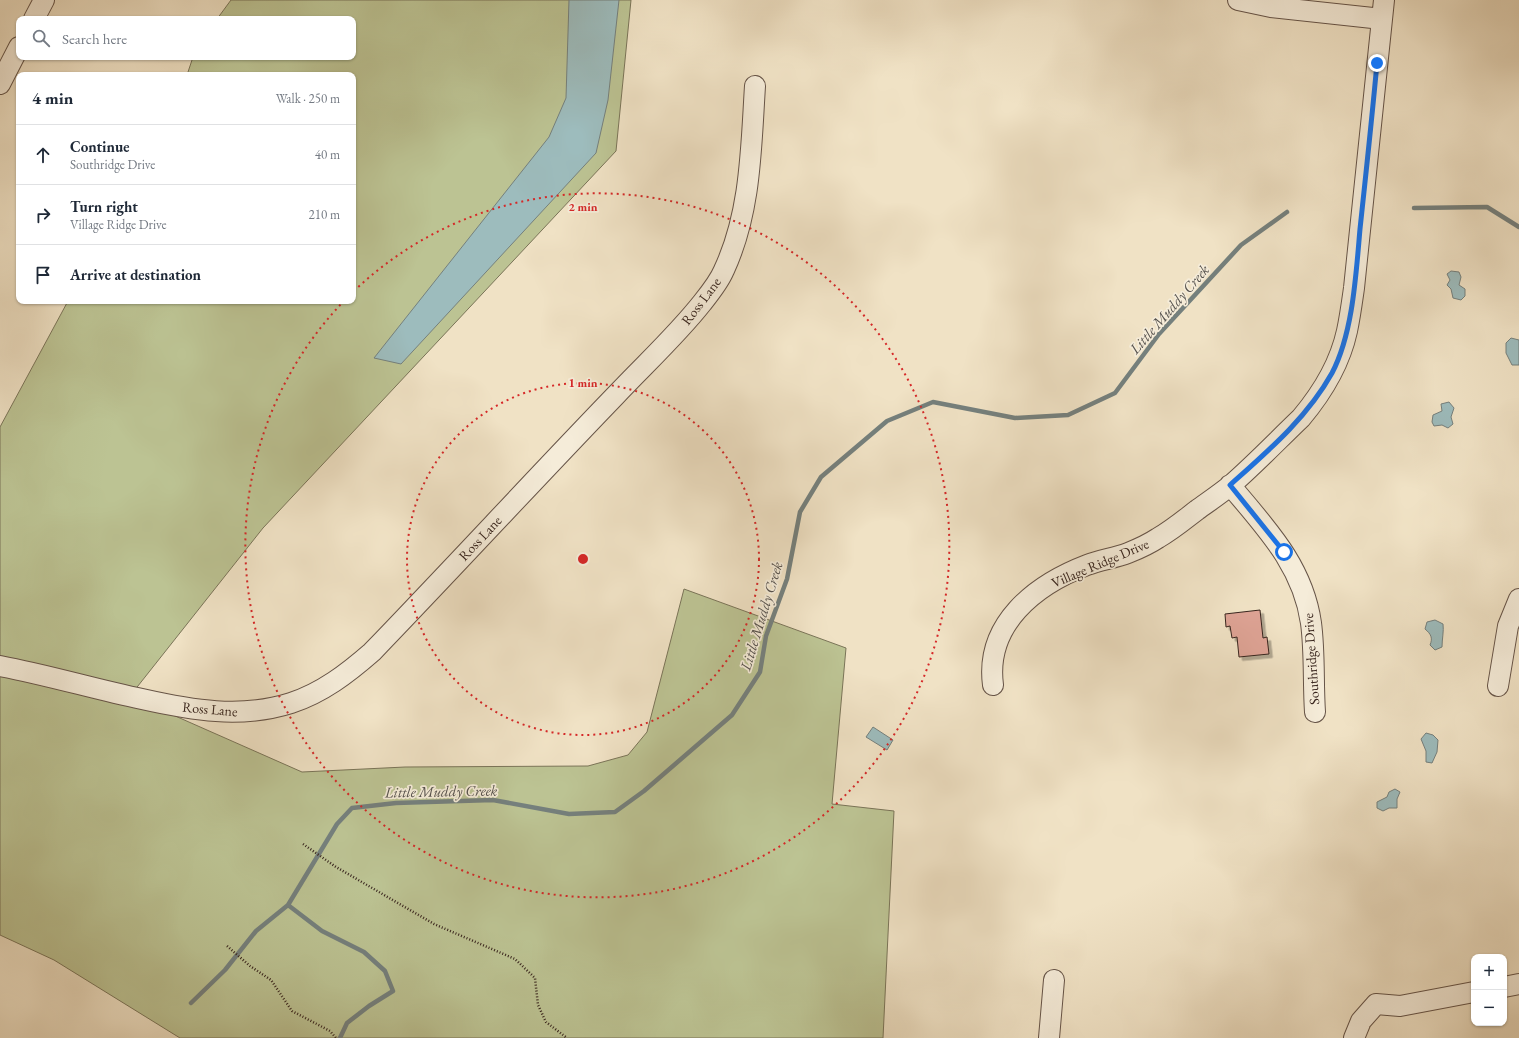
<!DOCTYPE html>
<meta charset="utf-8">
<style>
:root{--surface:#fff;--page:#f6f6f7;--text:#1f2937;--muted:#747a83;--line:#e0e1e3}
body{margin:0;font-family:"EB Garamond",serif;background:var(--page);color:var(--text)}
.controls{position:absolute;right:12px;bottom:12px;display:grid;overflow:hidden;border-radius:8px;box-shadow:0 1px 3px #0004}
.controls button{width:36px;height:36px;display:grid;place-items:center;padding:0;border:0;border-bottom:1px solid var(--line);background:var(--surface);color:var(--text);font:20px sans-serif}
.stop{position:absolute;width:12px;height:12px;margin:-9px;border:3px solid #1a73e8;border-radius:50%;background:#fff}
.stop.end{background:#1a73e8;border-color:#fff;box-shadow:0 1px 4px #0008}
.list{margin:0;padding:0;list-style:none}
h2{display:flex;justify-content:space-between;align-items:center;height:52px;margin:0;padding:0 16px;font-size:17px}
h2 small{font-size:13px;font-weight:400;color:var(--muted)}
.list li{display:grid;grid-template-columns:26px 1fr auto;gap:12px;align-items:center;box-sizing:border-box;height:60px;padding:0 16px;border-top:1px solid var(--line)}
.list b{display:block;font-size:15px;white-space:nowrap}
.list p{margin:0;font-size:13px;white-space:nowrap;color:var(--muted)}
.list em{font-size:13px;font-style:normal;color:var(--muted)}
.icon{flex:none;width:22px;height:22px;fill:none;stroke:currentColor;stroke-width:2;stroke-linecap:round;stroke-linejoin:round}
.map{position:relative;flex:none;width:1519px;height:1038px;overflow:hidden}
.search{position:absolute;background:var(--surface);box-shadow:0 1px 3px #0004;left:16px;top:16px;width:340px;height:44px;display:flex;align-items:center;gap:10px;box-sizing:border-box;padding:0 14px;border-radius:8px;color:var(--muted);font-size:15px}
.panel{position:absolute;background:var(--surface);box-shadow:0 1px 3px #0004;left:16px;top:72px;width:340px;height:232px;border-radius:8px}
.map>svg:first-child{display:block}
</style>
<div class="map">
<svg width="1519" height="1038" viewBox="0 0 1519 1038">
<defs>
<filter id="shadow"><feDropShadow dx="3.5" dy="3.5" stdDeviation="0" flood-color="#0004"/></filter>
</defs>
<rect width="100%" height="100%" fill="#f0e2c5"/>
<filter id="stains"><feTurbulence type="fractalNoise" baseFrequency=".005" numOctaves="4"/><feColorMatrix values="0 0 0 0 .2 0 0 0 0 .09 0 0 0 0 .02 0 0 0 .5 -.17"/></filter>
<radialGradient id="worn" r=".72"><stop offset=".6" stop-color="#630" stop-opacity="0"/><stop offset="1" stop-color="#630" stop-opacity=".3"/></radialGradient>
<path fill="#bcc393" stroke="#7a7458" d="M231 0H631L616 151 263 528 130 696 302 772 405 767 588 766 628 755 647 732 684 589 846 648 832 804 894 811 883 1038H180L54 960 0 935V427L68 301H353V75H187L193 57H353V19H217Z"/>
<path fill="#9dbcbd" stroke="#75807d" d="M569 0H619L608 100 596 153 401 364 374 358 549 137 566 98Z
M1451 271 1459 272 1461 277 1459 285 1465 289V296L1461 300 1453 298 1451 289 1447 285 1450 280 1447 274Z
M1511 338 1519 340V365H1512L1506 353V343Z
M1449 402 1454 408 1451 417 1453 424 1448 428 1442 425 1434 426 1432 422 1433 415 1442 411 1441 404Z
M1435 620 1443 624C1444 631 1442 639 1442 647L1435 650 1430 645C1433 638 1431 634 1425 629L1427 622Z
M873 727 893 740 887 750 866 737Z
M1426 733 1433 735 1438 740 1437 752 1432 763 1426 762V751L1421 739Z
M1395 789 1400 792 1397 799V808H1389L1383 811 1377 808V802L1387 797 1389 792Z"/>
<g fill="none" stroke-linecap="round" stroke-linejoin="round">
<path stroke="#75807d" stroke-width="4.5" d="M1414 208 1487 207 1519 227
M288 905 322 931 364 952 385 971 393 991 369 1006 347 1023 340 1038
M191 1003 225 970 256 931 288 905 337 824 352 808 396 803 493 800 569 814 615 812 644 791 732 715 760 672 766 636 787 579 800 512 821 477 887 421 933 402 1015 418 1068 415 1115 393 1159 334 1241 245 1287 212"/>
</g>
<path fill="#dea395" stroke="#38251e" filter="url(#shadow)" d="M1260 610 1263 638 1267 637 1269 654 1239 657 1237 637 1232 638 1230 626 1226 627 1225 614Z"/>
<g fill="none" stroke-linecap="round" stroke-linejoin="round">
<defs>
<path id="minor" d="M1238 0 1271 7 1382 19
M34 19 44 0
M0 84 19 47
M1230 485C1266 528 1303 566 1311 623 1315 653 1313 683 1315 712
M0 666C48 675 94 689 142 699 191 710 241 719 291 703 322 693 348 673 372 652 454 567 533 481 615 396 644 365 676 336 702 303 710 293 719 282 724 270 751 212 751 148 755 86
M993 685C985 624 1035 585 1087 565 1100 560 1115 558 1128 553 1138 549 1149 544 1158 538 1172 530 1184 520 1197 510 1208 502 1220 494 1231 485 1255 464 1278 440 1301 418 1322 393 1340 363 1347 331 1350 317 1352 302 1354 288L1384 0
M1498 686 1508 626 1519 599
M1504 987 1519 984
M1049 1038 1054 980
M1354 1038 1361 1021 1376 1004 1400 1006 1474 992"/>
</defs>
<use href="#minor" stroke="#665448" stroke-width="22"/>
<path stroke="#38251e" stroke-width="2.5" stroke-dasharray="1 2" stroke-linecap="butt" d="M303 844 336 867 434 924 515 959 535 978 538 1005 546 1022 567 1038
M227 946 250 966 271 980 292 1011 330 1031 336 1038"/>
<use href="#minor" stroke="#f5ecd9" stroke-width="20"/>
</g>
<g fill="none" stroke-linecap="round" stroke-linejoin="round">
<path stroke="#1a73e8" stroke-width="5" d="M1284 552 1230 485C1268 451 1307 418 1332 373 1353 333 1356 274 1360 229 1366 173 1372 118 1377 63"/>
</g>
<g fill="none" stroke="#d62828" stroke-width="2" stroke-dasharray="2 4">
<circle cx="583" cy="559" r="176"/>
<path d="M354 291A352 352 0 1 1 343 302"/>
</g>
<g text-anchor="middle" dominant-baseline="central" stroke-width="3.5" stroke-linejoin="round" paint-order="stroke">
<g font-size="14" fill="#38251e" stroke="#f5ecd9">
<text transform="translate(701 301) rotate(-53)">Ross Lane</text>
<text transform="translate(480 538) rotate(-47)">Ross Lane</text>
<text transform="translate(1100 563) rotate(-23)">Village Ridge Drive</text>
<text transform="translate(1311 659) rotate(-94)">Southridge Drive</text>
<text transform="translate(210 709) rotate(5)">Ross Lane</text>
</g>
<g font-size="15" font-style="italic" fill="#56524e" stroke="#f5ecd9">
<text transform="translate(1169 309) rotate(-49)">Little Muddy Creek</text>
<text transform="translate(761 616) rotate(-73)">Little Muddy Creek</text>
<text transform="translate(441 791) rotate(-1)">Little Muddy Creek</text>
</g>
</g>
<circle cx="583" cy="559" r="6" fill="#d62828" stroke="#f5ecd9" stroke-width="2"/>
<g font-size="12" text-anchor="middle" font-weight="bold" fill="#d62828" stroke="#f5ecd9" stroke-width="3.5" stroke-linejoin="round" paint-order="stroke">
<text x="583" y="211">2 min</text>
<text x="583" y="387">1 min</text>
</g>
<rect width="100%" height="100%" filter="url(#stains)"/>
<rect width="100%" height="100%" fill="url(#worn)"/>
</svg>
<div class="controls">
<button>+</button>
<button>−</button>
</div>
<div class="stop" style="left:1284px;top:552px"></div>
<div class="stop end" style="left:1377px;top:63px"></div>
<div class="search"><svg class="icon" aria-label="search" viewBox="0 0 24 24"><circle cx="10" cy="10" r="6"/><path d="M15 15l6 6"/></svg>Search here</div>
<section class="panel">
<h2>4 min<small>Walk · 250 m</small></h2>
<ul class="list">
<li><svg class="icon" aria-label="ahead" viewBox="0 0 24 24"><path d="M12 20V5M6 11l6-6 6 6"/></svg><div><b>Continue</b><p>Southridge Drive</p></div><em>40 m</em></li>
<li><svg class="icon" aria-label="right" viewBox="0 0 24 24"><path d="M7 20v-9h11M14 6l5 5-5 5"/></svg><div><b>Turn right</b><p>Village Ridge Drive</p></div><em>210 m</em></li>
<li><svg class="icon" aria-label="arrive" viewBox="0 0 24 24"><path d="M6 21V4h12l-3 4 3 4H6"/></svg><div><b>Arrive at destination</b></div></li>
</ul>
</section>
</div>
